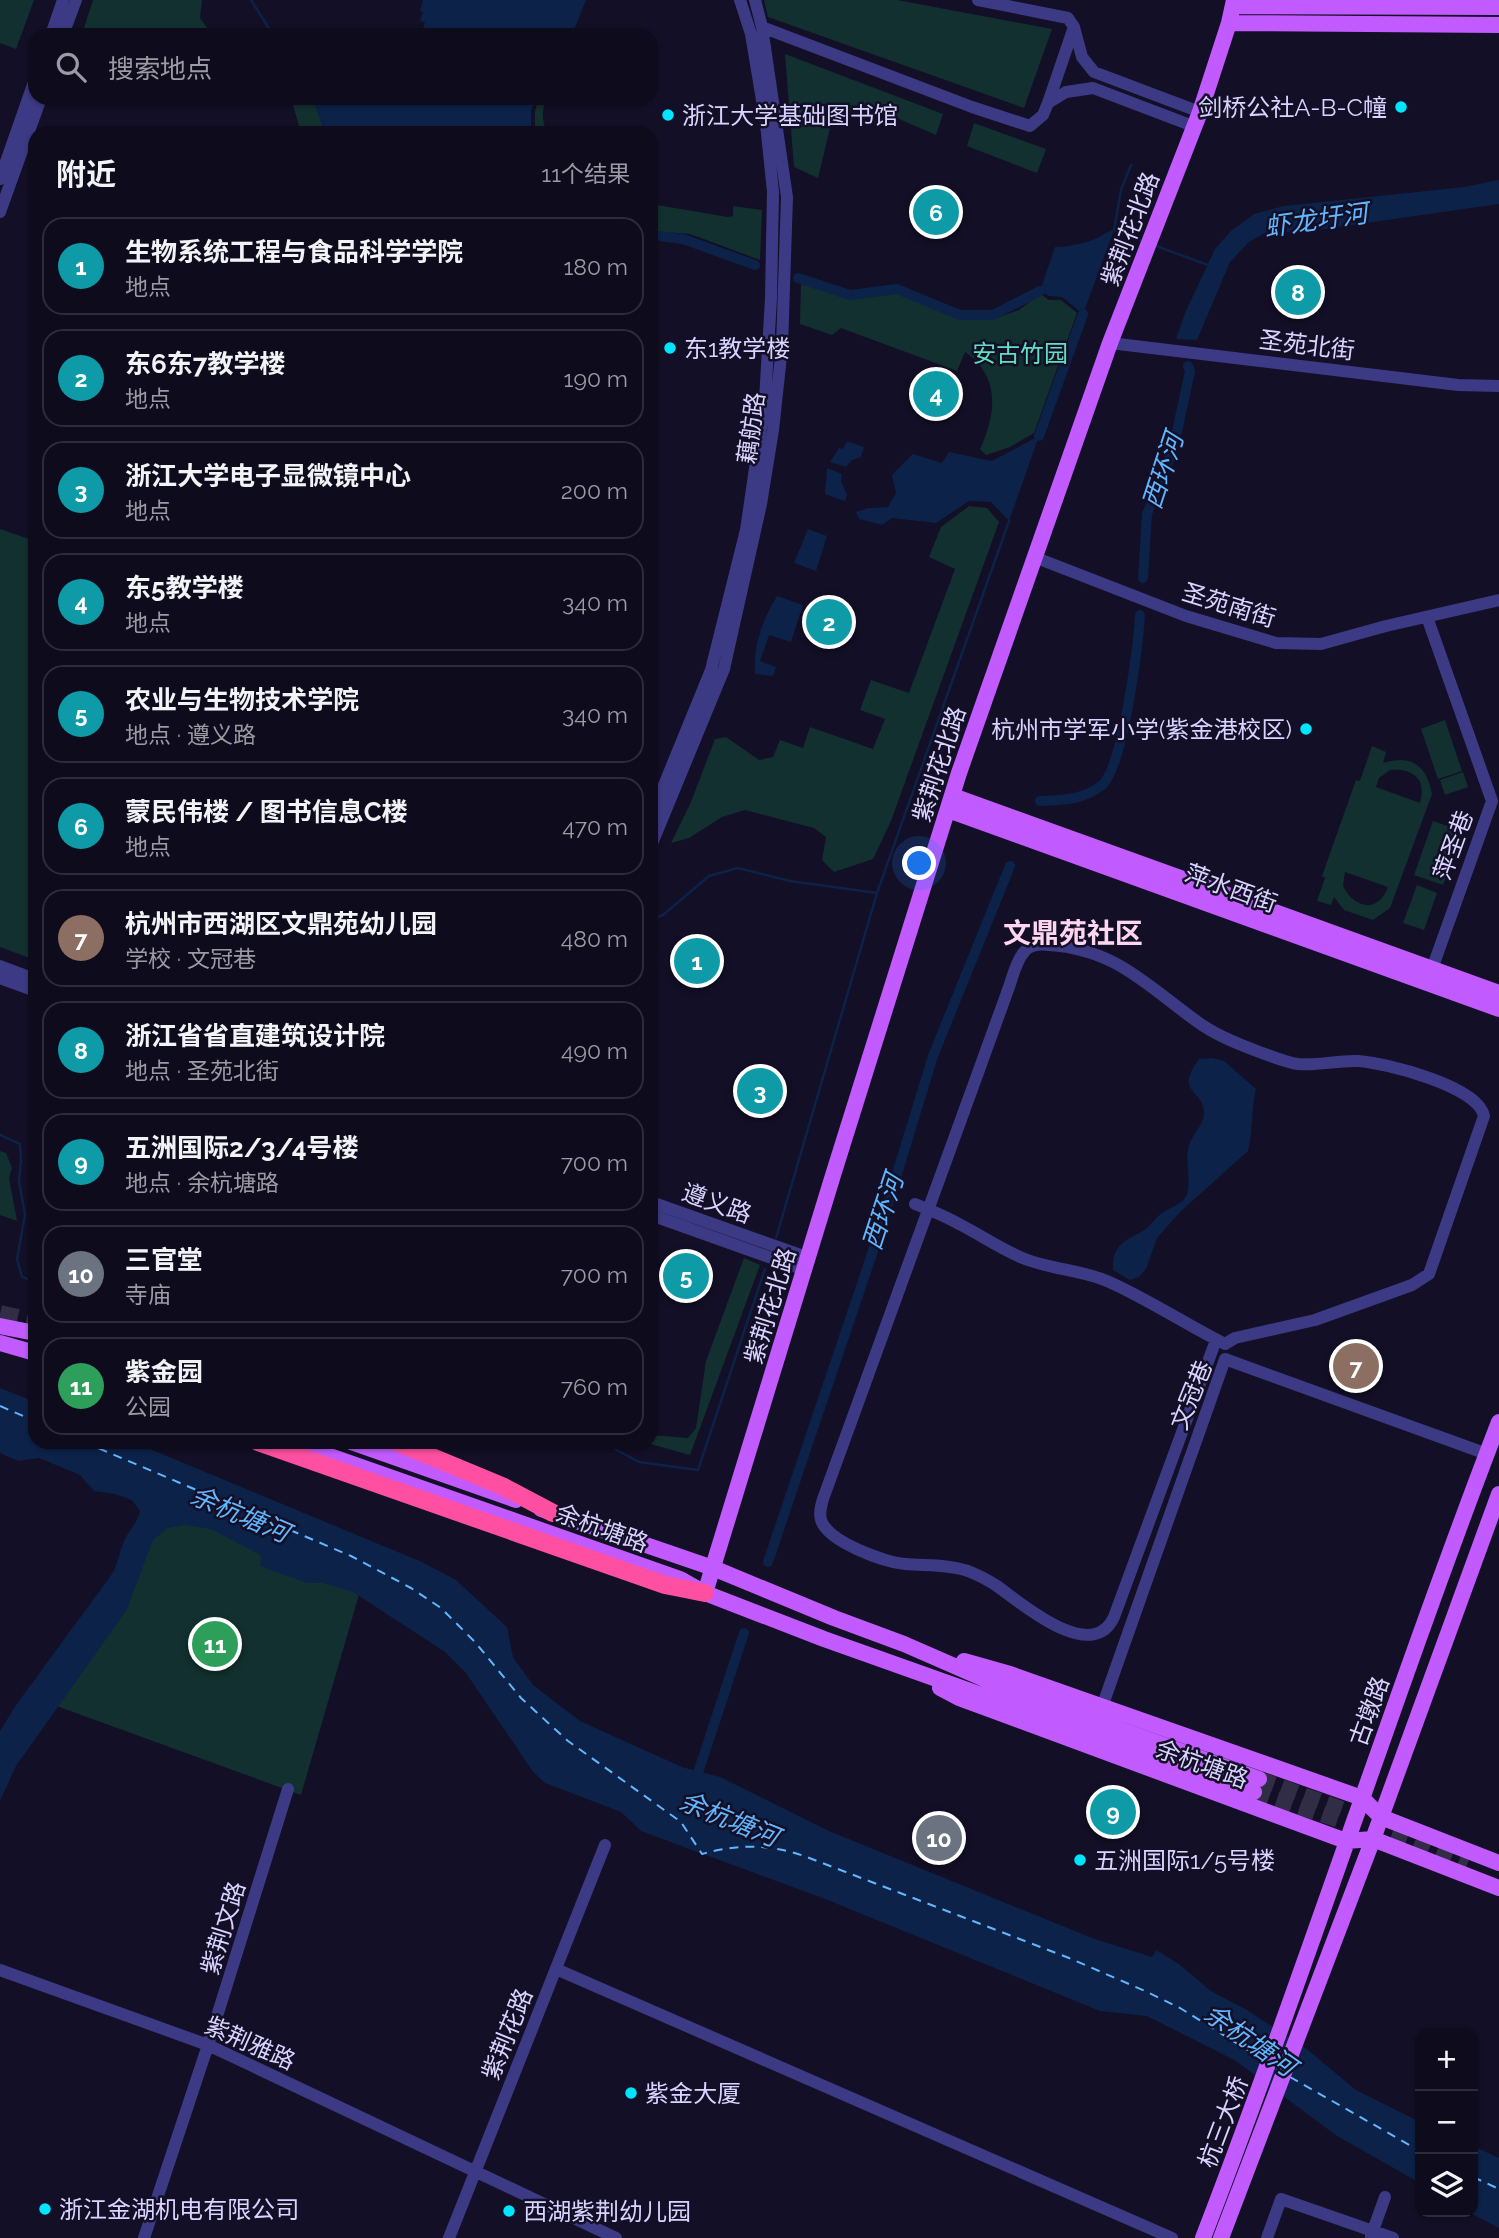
<!DOCTYPE html>
<html lang="zh">
<meta charset="utf-8">
<style>
:root{--surface:#0e0b1c;--page:#171425;--text:#f1f3f6;--muted:#9b9ba3;--line:#2e2b3b;--accent:#00e5ff}
body{margin:0;font-family:Raleway,"Noto Sans SC",sans-serif;background:var(--page);color:var(--text)}
.controls{position:absolute;right:21px;bottom:21px;display:grid;overflow:hidden;border-radius:14px;box-shadow:0 2px 5px #0004}
.controls button{width:63px;height:63px;display:grid;place-items:center;padding:0;border:0;border-bottom:2px solid var(--line);background:var(--surface);color:var(--text);font:35px sans-serif}
.you{position:absolute;left:920px;top:864px;width:24px;height:24px;margin:-18px;border:5px solid #fff;border-radius:50%;background:#1a73e8;box-shadow:0 0 0 10px #1a73e833}
.badge{display:grid;place-items:center;width:46px;height:46px;border-radius:50%;background:var(--accent);color:#fff;font-size:23px;font-weight:700}
.pin{position:absolute;translate:-50% -50%;border:4px solid #fff;box-shadow:0 2px 7px #0006}
.list{margin:0;padding:0;list-style:none}
h2{display:flex;justify-content:space-between;align-items:center;height:91px;margin:0;padding:0 28px;font-size:30px}
h2 small{font-size:23px;font-weight:400;color:var(--muted)}
.list li{display:grid;grid-template-columns:46px 1fr auto;gap:21px;align-items:center;box-sizing:border-box;height:98px;margin:0 14px 14px;padding:0 14px;border:2px solid var(--line);border-radius:21px}
.list b{display:block;font-size:26px;white-space:nowrap}
.list p{margin:0;font-size:23px;white-space:nowrap;color:var(--muted)}
.list em{font-size:23px;font-style:normal;color:var(--muted)}
.icon{flex:none;width:38px;height:38px;fill:none;stroke:currentColor;stroke-width:2;stroke-linecap:round;stroke-linejoin:round}
.map{position:relative;flex:none;width:1499px;height:2238px;overflow:hidden}
.search{position:absolute;background:var(--surface);box-shadow:0 2px 5px #0004;left:28px;top:28px;width:630px;height:77px;display:flex;align-items:center;gap:18px;box-sizing:border-box;padding:0 24px;border-radius:21px;color:var(--muted);font-size:26px}
.panel{position:absolute;background:var(--surface);box-shadow:0 2px 5px #0004;left:28px;top:126px;width:630px;height:1323px;border-radius:21px}
.map>svg:first-child{display:block}
</style>
<div class="map">
<svg width="1499" height="2238" viewBox="0 0 1499 2238">
<rect width="100%" height="100%" fill="#130f26"/>
<path fill="#12302f" fill-rule="evenodd" d="M0 0H34L16 49 0 43Z
M93 0H202L200 18 212 35H103L84 28Z
M764 0H897L1052 29 1024 108 768 17Z
M785 54 943 114 936 135 869 106 831 124 818 178 794 167Z
M291 98H313L325 133H301Z
M538 98H547C541 110 542 120 547 133H535V112Z
M974 123 1046 149 1037 173 967 146Z
M651 204 728 217 733 216V206L762 210 760 260 690 234 651 231Z
M801 283 849 299 896 293 961 319H994L1019 310 1040 294 1049 300H1061L1077 313 1034 433 1010 447 986 455 980 449C996 415 1001 376 965 352L957 371 841 328 832 335 800 324Z
M969 506 987 508 999 522 891 821 873 859 834 872 822 860 826 837 814 828 745 810 722 817 689 838 671 843 691 802 715 739 726 737 759 760 773 757 780 740 803 748 810 727 873 749 885 719 860 710 871 680 909 693 955 569 929 557 941 527Z
M0 529 35 541V960L0 947Z
M1445 720 1462 771 1438 779 1421 729Z
M1372 746 1386 752 1383 763C1412 754 1427 766 1432 794L1390 908 1373 920 1344 910 1334 897 1331 905 1317 901 1325 878 1322 876 1356 780 1360 781ZM1390 770C1413 768 1427 779 1420 803L1376 787 1379 778ZM1345 872 1388 887C1378 914 1354 908 1343 886Z
M1463 772 1468 787 1445 795 1440 780Z
M1433 821 1462 831 1443 885 1414 875Z
M1417 885 1437 893 1424 930 1403 923Z
M0 1151 6 1153 12 1168 9 1178 17 1221 0 1215Z
M744 1258 760 1265 690 1455 643 1442H651V1435L688 1438 696 1428 706 1361Z
M183 1507 362 1584 301 1795 51 1704 151 1534Z"/>
<path fill="#0c2248" d="M421 0H586L572 35H420L425 23 420 21 423 12 420 11 423 1Z
M313 98H535L531 112V133H325Z
M1499 180V204L1310 231 1265 233 1249 242 1230 262 1197 340 1176 339 1185 313 1215 249 1231 231 1254 214 1284 206 1464 187Z
M1114 230 1083 314 1062 297 1049 296 1040 291 1055 247C1063 248 1090 242 1097 238 1104 235 1105 232 1114 230Z
M1039 436 1009 521 991 502 969 501 936 523 892 518 882 525 859 519 856 512 868 508 888 507 896 493 892 475 913 454 942 463 949 452 992 461Z
M847 441 864 447 861 457 852 460 846 467 830 462 839 448 843 449Z
M827 468 842 474 841 481 847 495 845 501 825 494Z
M808 529 827 536 816 571 794 563Z
M777 596 803 605 791 642 769 635 760 661 776 667 773 676 755 674C753 645 762 621 777 596Z
M1212 1058 1224 1061 1256 1089C1251 1110 1253 1132 1248 1151L1181 1211 1157 1238 1146 1269 1139 1277 1130 1280 1113 1270C1112 1245 1124 1241 1143 1231 1151 1226 1155 1218 1162 1213 1169 1207 1179 1206 1185 1198 1193 1187 1184 1160 1189 1145 1193 1133 1205 1124 1204 1111 1202 1088 1174 1093 1199 1059Z
M0 1388 35 1402V1442H133L422 1562 456 1580 507 1627 513 1657 533 1685 580 1721 682 1767 720 1777 829 1831 1092 1938 1152 1957 1156 1950 1179 1964 1211 1991 1247 2010 1308 2050 1356 2090 1420 2122V2183L1337 2136 1236 2061 1147 2016 1100 2011 825 1899 641 1831 621 1812 545 1783 533 1772 466 1673 445 1652 353 1592 323 1583H307L260 1566 261 1555 211 1529 185 1525 168 1528 153 1540 126 1611 16 1766 0 1801V1731L16 1705 112 1574C118 1563 119 1553 124 1541 129 1530 137 1524 140 1511L132 1500 115 1494 94 1491 80 1475 39 1458 18 1461 0 1453Z
M1473 2146 1499 2158V2228L1468 2212H1473Z"/>
<g fill="none" stroke-linecap="round" stroke-linejoin="round">
<path stroke="#0c2248" stroke-width="2.5" d="M251 0 273 35
M1131 165 1121 190 1114 230 1140 240
M1156 246 1208 265
M651 920 663 915 709 876 738 868 790 881 877 893
M0 1135 20 1144 21 1160 19 1181 25 1215 17 1259 22 1277 35 1282
M776 1238 877 893 1009 521
M602 1442 639 1462 698 1470 765 1269"/>
<path stroke="#0c2248" stroke-width="10" d="M651 235 683 239 755 265
M798 278 850 295 897 289 960 315H993L1040 291
M1039 436 1083 314
M1143 578 1147 514 1173 450 1190 371 1188 366
M1040 801C1063 800 1082 800 1101 786 1123 769 1138 646 1140 615
M768 1562 878 1236 933 1056 1010 866
M695 1782 744 1633"/>
<path stroke="#62b6ff" stroke-width="2" stroke-dasharray="9 7" stroke-linecap="butt" d="M0 1406 35 1421
M84 1442 351 1556 411 1588 441 1608 475 1642 521 1698 568 1741 681 1822 702 1854C736 1844 770 1844 804 1856L1069 1958 1145 1991 1180 2008 1262 2059
M1290 2077 1420 2151
M1473 2177 1499 2189"/>
<path stroke="#312d47" stroke-width="16" stroke-dasharray="16 8" stroke-linecap="butt" d="M1259 1779 1369 1819
M1254 1792 1406 1842 1466 1867"/>
<path stroke="#312d47" stroke-width="18" stroke-dasharray="18 9" stroke-linecap="butt" d="M0 1314 35 1322"/>
<path stroke="#3d3a85" stroke-width="12" d="M978 0 1068 18 1074 27 1082 57 1094 72 1200 112
M762 27 972 107 1030 126 1043 115 1048 103 1066 92 1093 88 1193 126
M51 35 63 0
M63 35 76 0
M1048 103 1074 27
M0 179 35 79
M0 212 41 98
M1110 343 1458 385 1499 386
M1034 557 1186 616 1276 643 1321 644 1386 626 1499 600
M1427 617 1492 801 1432 969
M651 817 711 670 746 530 765 400 771 298 773 192 766 124 751 34 740 0
M651 846 724 669 761 504 773 430 782 347 787 197 762 27 755 0
M0 966 35 979
M0 978 35 991
M651 1202 809 1258
M915 1204C930 1210 945 1216 959 1224 981 1235 1002 1250 1025 1259 1051 1269 1084 1271 1107 1281 1148 1299 1185 1324 1225 1344L1235 1338 1315 1320 1412 1285 1429 1274 1484 1116C1478 1086 1386 1063 1358 1061 1338 1060 1319 1066 1298 1064 1285 1062 1274 1057 1262 1053 1241 1045 1220 1037 1202 1025 1150 989 1118 949 1049 945 1040 944 1030 944 1024 952 1016 961 1013 976 1009 987 999 1015 989 1043 979 1070 927 1213 875 1356 823 1499 821 1506 819 1513 821 1520 828 1542 884 1562 905 1564 926 1566 947 1564 968 1571 978 1575 988 1580 997 1586 1021 1603 1092 1665 1114 1617L1216 1340
M651 1215 805 1270
M1102 1707 1225 1359 1487 1454
M556 1969 1172 2238
M0 1970 208 2045 616 2238
M1371 2236 1385 2197
M144 2238 208 2045 288 1789
M449 2238 605 1845
M1267 2238 1281 2199 1393 2238"/>
<path stroke="#c25bff" stroke-width="16" d="M1233 6 1499 7
M1229 23 1499 25
M953 796 1499 993
M948 810 1499 1009
M0 1326 35 1333
M0 1343 35 1353
M290 1442 680 1579 705 1593 824 1639 1254 1792
M351 1442 516 1500
M541 1509 713 1568 834 1618 904 1644 1014 1692 1259 1779
M705 1593 834 1172 959 773 1110 343 1200 112 1229 23 1234 0
M964 1661 1010 1674 1362 1798 1381 1817 1499 1863
M940 1688 959 1698 1346 1841 1373 1839 1499 1888
M1203 2238C1307 1968 1395 1692 1499 1422
M1221 2238 1373 1839 1499 1494"/>
<path stroke="#ff4fa3" stroke-width="18" d="M258 1442 665 1585 705 1593
M396 1442 502 1486 553 1513"/>
</g>
<g fill="#00e5ff" stroke="#130f26" stroke-width="2.5">
<circle cx="1401" cy="107" r="7"/>
<circle cx="668" cy="115" r="7"/>
<circle cx="670" cy="348" r="7"/>
<circle cx="1306" cy="729" r="7"/>
<circle cx="1080" cy="1860" r="7"/>
<circle cx="631" cy="2093" r="7"/>
<circle cx="45" cy="2209" r="7"/>
<circle cx="509" cy="2211" r="7"/>
</g>
<g text-anchor="middle" dominant-baseline="central" stroke-width="5" stroke-linejoin="round" paint-order="stroke">
<g font-size="24" fill="#d9d4ff" stroke="#130f26" text-anchor="start">
<text x="1387" y="107" text-anchor="end">剑桥公社A-B-C幢</text>
<text x="682" y="115">浙江大学基础图书馆</text>
<text x="684" y="348">东1教学楼</text>
<text x="1292" y="729" text-anchor="end">杭州市学军小学(紫金港校区)</text>
<text x="1094" y="1860">五洲国际1/5号楼</text>
<text x="645" y="2093">紫金大厦</text>
<text x="59" y="2209">浙江金湖机电有限公司</text>
<text x="523" y="2211">西湖紫荆幼儿园</text>
</g>
<g font-size="24" fill="#d9d4ff" stroke="#130f26">
<text transform="translate(1130 229) rotate(-69)">紫荆花北路</text>
<text transform="translate(1307 345) rotate(7)">圣苑北街</text>
<text transform="translate(751 428) rotate(-82)">藕舫路</text>
<text transform="translate(1229 605) rotate(17)">圣苑南街</text>
<text transform="translate(939 764) rotate(-72)">紫荆花北路</text>
<text transform="translate(1453 845) rotate(-70)">萍圣巷</text>
<text transform="translate(1231 888) rotate(20)">萍水西街</text>
<text transform="translate(717 1203) rotate(20)">遵义路</text>
<text transform="translate(770 1306) rotate(-73)">紫荆花北路</text>
<text transform="translate(1191 1395) rotate(-68)">文冠巷</text>
<text transform="translate(602 1528) rotate(20)">余杭塘路</text>
<text transform="translate(1369 1711) rotate(-70)">古墩路</text>
<text transform="translate(1202 1764) rotate(20)">余杭塘路</text>
<text transform="translate(223 1928) rotate(-73)">紫荆文路</text>
<text transform="translate(507 2034) rotate(-68)">紫荆花路</text>
<text transform="translate(250 2043) rotate(24)">紫荆雅路</text>
<text transform="translate(1223 2122) rotate(-69)">杭三大桥</text>
</g>
<g font-size="24" fill="#5fe0c0" stroke="#130f26">
<text x="1020" y="353">安古竹园</text>
</g>
<g font-size="26" font-style="italic" fill="#62b6ff" stroke="#130f26">
<text transform="translate(1316 220) rotate(-8)">虾龙圩河</text>
<text transform="translate(1163 471) rotate(-72)">西环河</text>
<text transform="translate(883 1212) rotate(-72)">西环河</text>
<text transform="translate(240 1514) rotate(23)">余杭塘河</text>
<text transform="translate(729 1819) rotate(22)">余杭塘河</text>
<text transform="translate(1250 2040) rotate(35)">余杭塘河</text>
</g>
<g font-size="28" font-weight="bold" fill="#ffd6f0" stroke="#130f26">
<text x="1073" y="933">文鼎苑社区</text>
</g>
</g>
</svg>
<div class="controls">
<button>+</button>
<button>−</button>
<button><svg class="icon" aria-label="layers" viewBox="0 0 24 24"><path d="M12 4l9 5-9 5-9-5zM3 14l9 5 9-5"/></svg></button>
</div>
<div class="you"></div>
<div class="pin badge" style="left:697px;top:961px;background:#0f9aa8">1</div>
<div class="pin badge" style="left:829px;top:622px;background:#0f9aa8">2</div>
<div class="pin badge" style="left:760px;top:1091px;background:#0f9aa8">3</div>
<div class="pin badge" style="left:936px;top:394px;background:#0f9aa8">4</div>
<div class="pin badge" style="left:686px;top:1276px;background:#0f9aa8">5</div>
<div class="pin badge" style="left:936px;top:212px;background:#0f9aa8">6</div>
<div class="pin badge" style="left:1356px;top:1366px;background:#8d6e63">7</div>
<div class="pin badge" style="left:1298px;top:292px;background:#0f9aa8">8</div>
<div class="pin badge" style="left:1113px;top:1812px;background:#0f9aa8">9</div>
<div class="pin badge" style="left:939px;top:1838px;background:#6b7280">10</div>
<div class="pin badge" style="left:215px;top:1644px;background:#2e9e5b">11</div>
<div class="search"><svg class="icon" aria-label="search" viewBox="0 0 24 24"><circle cx="10" cy="10" r="6"/><path d="M15 15l6 6"/></svg>搜索地点</div>
<section class="panel">
<h2>附近<small>11个结果</small></h2>
<ul class="list">
<li><span class="badge" style="background:#0f9aa8">1</span><div><b>生物系统工程与食品科学学院</b><p>地点</p></div><em>180 m</em></li>
<li><span class="badge" style="background:#0f9aa8">2</span><div><b>东6东7教学楼</b><p>地点</p></div><em>190 m</em></li>
<li><span class="badge" style="background:#0f9aa8">3</span><div><b>浙江大学电子显微镜中心</b><p>地点</p></div><em>200 m</em></li>
<li><span class="badge" style="background:#0f9aa8">4</span><div><b>东5教学楼</b><p>地点</p></div><em>340 m</em></li>
<li><span class="badge" style="background:#0f9aa8">5</span><div><b>农业与生物技术学院</b><p>地点 · 遵义路</p></div><em>340 m</em></li>
<li><span class="badge" style="background:#0f9aa8">6</span><div><b>蒙民伟楼 / 图书信息C楼</b><p>地点</p></div><em>470 m</em></li>
<li><span class="badge" style="background:#8d6e63">7</span><div><b>杭州市西湖区文鼎苑幼儿园</b><p>学校 · 文冠巷</p></div><em>480 m</em></li>
<li><span class="badge" style="background:#0f9aa8">8</span><div><b>浙江省省直建筑设计院</b><p>地点 · 圣苑北街</p></div><em>490 m</em></li>
<li><span class="badge" style="background:#0f9aa8">9</span><div><b>五洲国际2/3/4号楼</b><p>地点 · 余杭塘路</p></div><em>700 m</em></li>
<li><span class="badge" style="background:#6b7280">10</span><div><b>三官堂</b><p>寺庙</p></div><em>700 m</em></li>
<li><span class="badge" style="background:#2e9e5b">11</span><div><b>紫金园</b><p>公园</p></div><em>760 m</em></li>
</ul>
</section>
</div>
